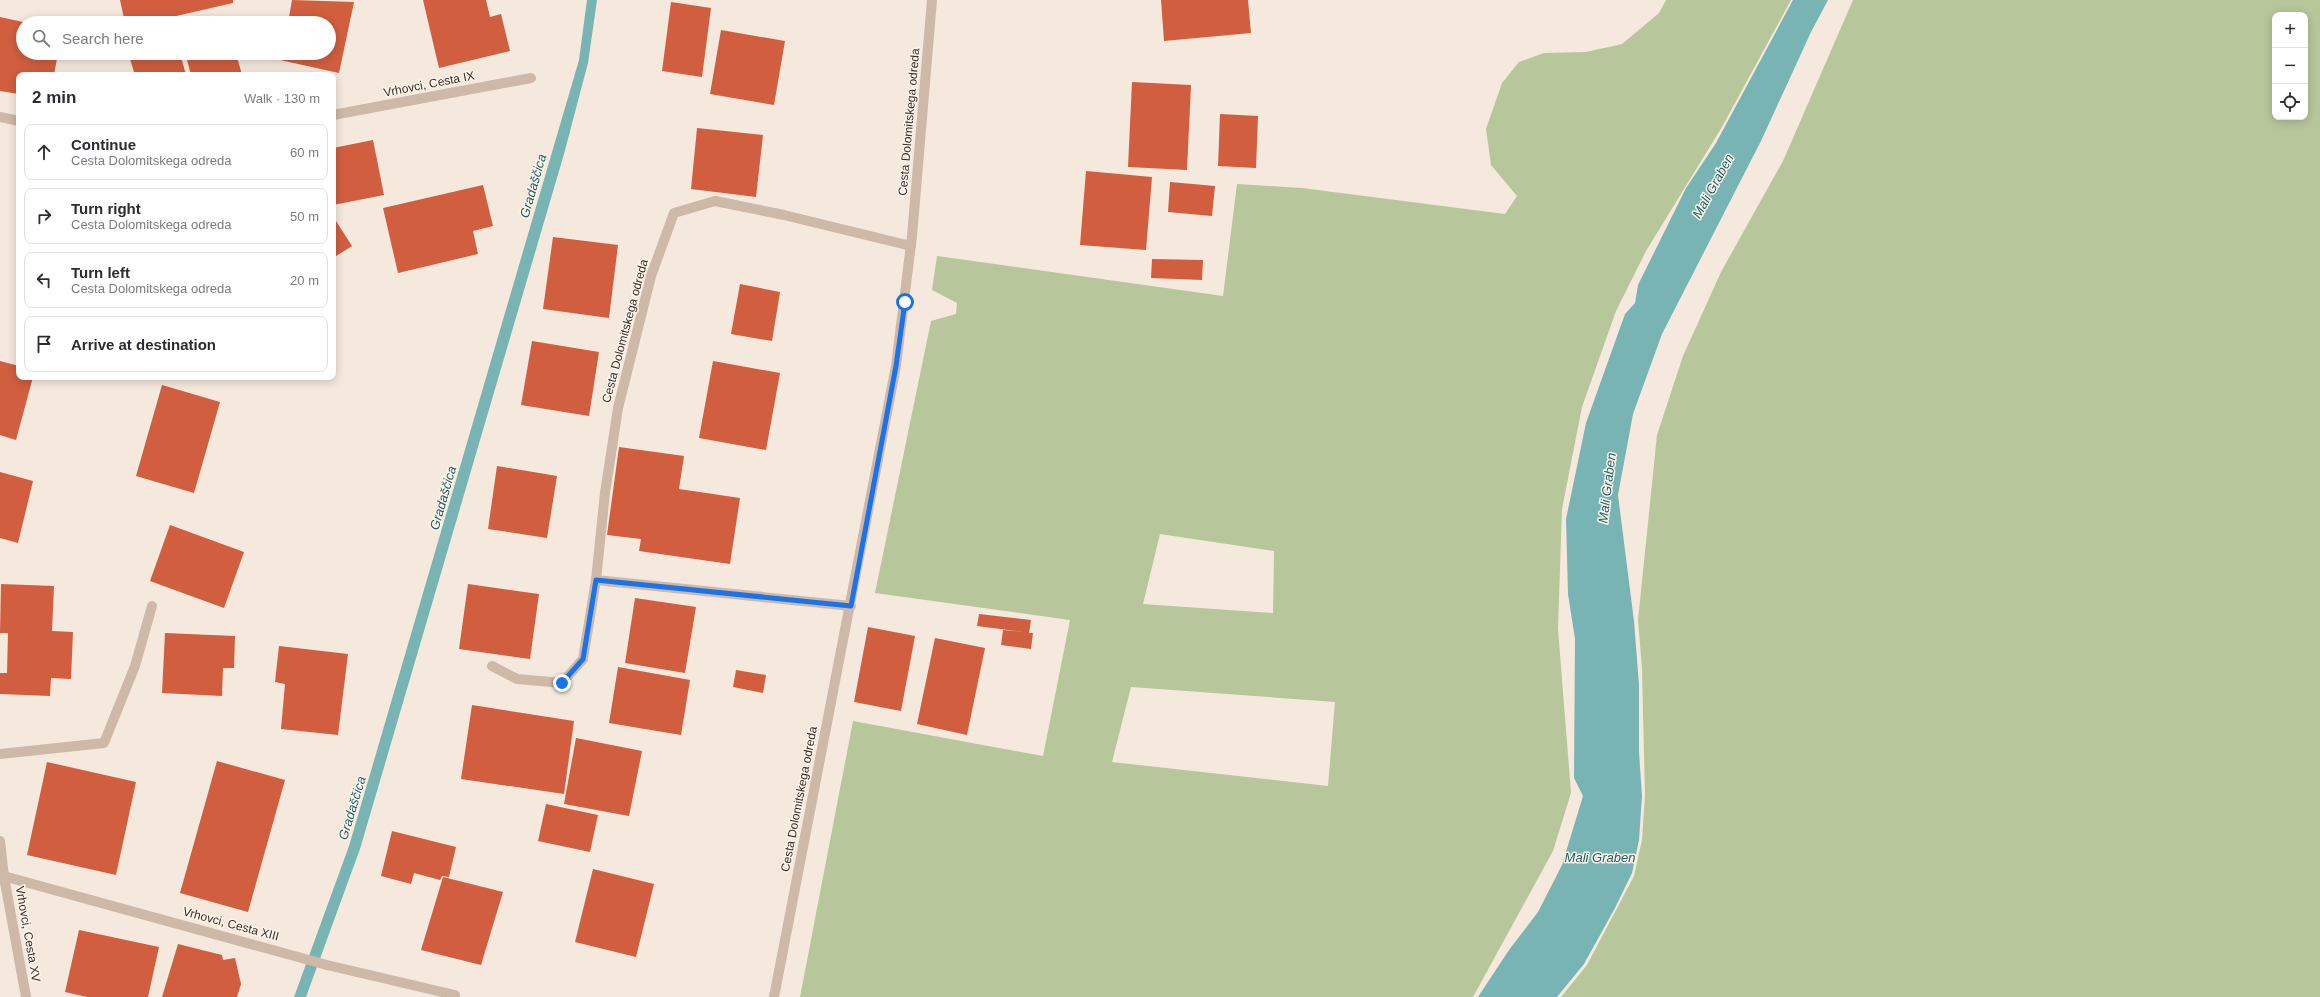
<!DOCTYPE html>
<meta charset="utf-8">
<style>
:root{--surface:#fff;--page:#f7f7f7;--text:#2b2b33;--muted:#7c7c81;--line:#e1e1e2}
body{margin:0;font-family:Arial,sans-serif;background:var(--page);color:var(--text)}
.controls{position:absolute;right:12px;top:12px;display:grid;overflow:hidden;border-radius:8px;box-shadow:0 2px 10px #0003}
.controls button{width:36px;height:36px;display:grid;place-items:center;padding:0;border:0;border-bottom:1px solid var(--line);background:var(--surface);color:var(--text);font:20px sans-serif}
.stop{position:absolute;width:12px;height:12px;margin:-9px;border:3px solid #1a73e8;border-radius:50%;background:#fff}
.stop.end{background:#1a73e8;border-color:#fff;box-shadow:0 1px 4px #0008}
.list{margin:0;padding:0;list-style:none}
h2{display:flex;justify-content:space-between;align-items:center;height:52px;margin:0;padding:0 16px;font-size:17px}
h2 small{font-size:13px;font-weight:400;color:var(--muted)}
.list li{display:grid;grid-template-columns:26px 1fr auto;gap:12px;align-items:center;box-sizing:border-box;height:56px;margin:0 8px 8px;padding:0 8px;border:1px solid var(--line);border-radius:8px}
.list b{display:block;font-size:15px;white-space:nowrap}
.list p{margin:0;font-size:13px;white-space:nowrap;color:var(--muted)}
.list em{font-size:13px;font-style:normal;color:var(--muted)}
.icon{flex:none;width:22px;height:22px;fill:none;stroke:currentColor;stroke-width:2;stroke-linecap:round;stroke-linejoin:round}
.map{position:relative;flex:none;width:2320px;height:997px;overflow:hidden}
.search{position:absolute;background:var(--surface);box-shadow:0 2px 10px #0003;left:16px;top:16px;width:320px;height:44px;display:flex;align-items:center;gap:10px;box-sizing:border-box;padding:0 14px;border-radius:22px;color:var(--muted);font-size:15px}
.panel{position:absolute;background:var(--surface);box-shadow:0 2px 10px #0003;left:16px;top:72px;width:320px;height:308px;border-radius:8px}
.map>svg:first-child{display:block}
</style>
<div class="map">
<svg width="2320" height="997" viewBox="0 0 2320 997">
<rect width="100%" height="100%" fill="#f5e9dd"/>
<path fill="#b8c69b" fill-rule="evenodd" d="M1666 0H1791L1722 127 1646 251 1616 311 1582 407 1562 509 1558 629 1571 793 1553 851 1473 997H800L853 721 1043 756 1070 620 875 593 931 321 956 314 957 303 932 290 937 256 1223 296 1237 184 1302 188 1505 214 1517 196 1491 165 1486 129 1502 83 1519 62 1544 53 1586 52 1622 44 1659 13ZM1160 534 1274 551 1273 613 1143 604ZM1131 687 1335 702 1328 786 1112 762Z
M1853 0H2320V997H1561L1587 965 1634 876 1642 840 1645 795 1642 669 1638 620 1657 435 1683 356 1721 272 1783 161ZM2275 15H2305V117H2275Z"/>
<path fill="#79b4b5" d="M587 0H597L588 63 564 154 360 849 306 997H294L349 846 579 60Z
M1793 0H1828L1811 32 1761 141 1662 334 1633 414 1618 495 1634 621 1639 685V752L1642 796 1639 840 1632 873 1615 908 1584 964 1557 997H1478L1509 950 1538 912 1562 865 1583 796 1574 778 1575 639 1568 594 1566 519 1586 423 1625 314 1635 303 1638 285 1686 188 1716 143Z"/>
<path fill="#d15e3f" d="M120 0H233V3L176 16 177 23H125Z
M292 0 354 2 339 73 280 60 282 53H329V23H288Z
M423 0H486L490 17 501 14 510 51 439 68Z
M1161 0H1248L1251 33 1164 41Z
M671 2 711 8 702 77 662 71Z
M0 17 23 22V53H58L54 75H19V94L0 91Z
M721 30 785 41 774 105 710 94Z
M152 53H180L186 75H135L130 59Z
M196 53H236L242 75H191L186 56Z
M1132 82 1191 85 1187 170 1128 167Z
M1220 114 1258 116 1256 168 1218 166Z
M697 128 763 135 756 197 691 189Z
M373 140 384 195 333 205V148Z
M1086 171 1152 177 1146 250 1080 245Z
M1170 182 1215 186 1212 216 1168 212Z
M483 185 493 226 473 231 478 254 398 273 383 208Z
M336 221 352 246 333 258V223Z
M553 237 618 245 609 318 543 309Z
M1152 259 1203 260 1202 280 1151 278Z
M740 284 780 292 772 341 731 334Z
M532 341 599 352 589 416 521 405Z
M0 361 19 366V377H33L16 440 0 435Z
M713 361 780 373 766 450 699 438Z
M162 385 220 402 194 493 136 476Z
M619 447 684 456 679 489 740 498 730 564 639 551 641 539 607 535Z
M497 466 557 476 547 538 488 529Z
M0 472 33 481 18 543 0 538Z
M170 525 244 552 224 608 150 581Z
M1 584 54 586 52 631 73 632 71 679 51 678 50 696 0 694V673H7L8 633H0Z
M468 584 539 594 530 659 459 649Z
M635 598 696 607 685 673 625 663Z
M979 614 1031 620 1029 633H1033L1031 649 1001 645 1003 630 1025 632 977 626Z
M868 627 915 636 901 711 854 702Z
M165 633 235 636 234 668H223L222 696 162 693Z
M935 638 985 648 967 735 917 724Z
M279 646 348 654 338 735 281 729 285 684 275 682Z
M618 667 690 680 681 735 609 723Z
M736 670 766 675 763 693 733 687Z
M472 705 574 721 564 794 461 779Z
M576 738 642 751 629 816 564 804Z
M217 761 285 780 248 912 180 893Z
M47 762 136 782 116 875 27 855Z
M546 804 598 815 590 852 538 841Z
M392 831 456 847 449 877 442 876 440 880 414 873 411 884 381 876Z
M593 869 654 884 636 957 575 942Z
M443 877 503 892 481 965 421 950Z
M79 930 159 947 148 997H87L65 992Z
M178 944 222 955 223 960 235 958 241 984 237 997H162Z"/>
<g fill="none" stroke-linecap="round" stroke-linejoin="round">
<path stroke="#ceb8a7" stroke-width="10" d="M333 115 531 78
M0 117 19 121
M0 754 104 743 135 666 152 606
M0 841 4 877 26 997
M0 875 327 965 455 995"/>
<path stroke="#ceb8a7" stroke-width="10" d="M596 580 851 606
M492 666 517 679 562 683 583 659 596 580 605 493 618 408 651 276 674 213 715 201 784 215 911 246"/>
<path stroke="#ceb8a7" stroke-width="10" d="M774 997 896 366 912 236 932 0"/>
</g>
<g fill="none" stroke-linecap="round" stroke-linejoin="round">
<path stroke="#1a73e8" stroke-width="5" d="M562 683 583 659 596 580 851 606 896 366 905 302"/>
</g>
<g text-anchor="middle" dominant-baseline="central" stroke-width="3" stroke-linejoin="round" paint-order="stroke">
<g font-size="12" fill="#3a2e28" stroke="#fcf3ea">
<text transform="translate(429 84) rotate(-11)">Vrhovci, Cesta IX</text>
<text transform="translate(909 122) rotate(-85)">Cesta Dolomitskega odreda</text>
<text transform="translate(625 331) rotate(-75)">Cesta Dolomitskega odreda</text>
<text transform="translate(799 799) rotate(-79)">Cesta Dolomitskega odreda</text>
<text transform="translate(231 924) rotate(15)">Vrhovci, Cesta XIII</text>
<text transform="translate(28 934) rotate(80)">Vrhovci, Cesta XV</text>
</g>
<g font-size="13" font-style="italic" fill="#1a5d60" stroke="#fcf3ea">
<text transform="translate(533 186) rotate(-74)">Gradaščica</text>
<text transform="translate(1713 186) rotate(-61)">Mali Graben</text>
<text transform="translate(1607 488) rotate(-83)">Mali Graben</text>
<text transform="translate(443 498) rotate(-74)">Gradaščica</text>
<text transform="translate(352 808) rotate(-73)">Gradaščica</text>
<text x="1600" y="857">Mali Graben</text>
</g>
</g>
</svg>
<div class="controls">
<button>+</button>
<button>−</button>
<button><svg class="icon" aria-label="locate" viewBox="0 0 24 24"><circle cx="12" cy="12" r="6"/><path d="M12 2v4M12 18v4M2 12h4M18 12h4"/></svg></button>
</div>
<div class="stop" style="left:905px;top:302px"></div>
<div class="stop end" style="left:562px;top:683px"></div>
<div class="search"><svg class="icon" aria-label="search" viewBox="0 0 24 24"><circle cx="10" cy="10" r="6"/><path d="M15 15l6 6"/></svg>Search here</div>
<section class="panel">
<h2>2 min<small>Walk · 130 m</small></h2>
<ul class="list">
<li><svg class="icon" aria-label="ahead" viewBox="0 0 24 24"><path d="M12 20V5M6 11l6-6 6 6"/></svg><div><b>Continue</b><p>Cesta Dolomitskega odreda</p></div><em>60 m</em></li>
<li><svg class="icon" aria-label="right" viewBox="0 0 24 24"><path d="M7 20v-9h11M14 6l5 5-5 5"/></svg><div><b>Turn right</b><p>Cesta Dolomitskega odreda</p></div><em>50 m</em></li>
<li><svg class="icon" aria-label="left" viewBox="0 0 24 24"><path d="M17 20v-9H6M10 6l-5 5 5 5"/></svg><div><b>Turn left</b><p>Cesta Dolomitskega odreda</p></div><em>20 m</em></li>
<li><svg class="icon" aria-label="arrive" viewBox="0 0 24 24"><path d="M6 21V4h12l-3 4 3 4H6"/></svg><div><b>Arrive at destination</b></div></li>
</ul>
</section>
</div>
